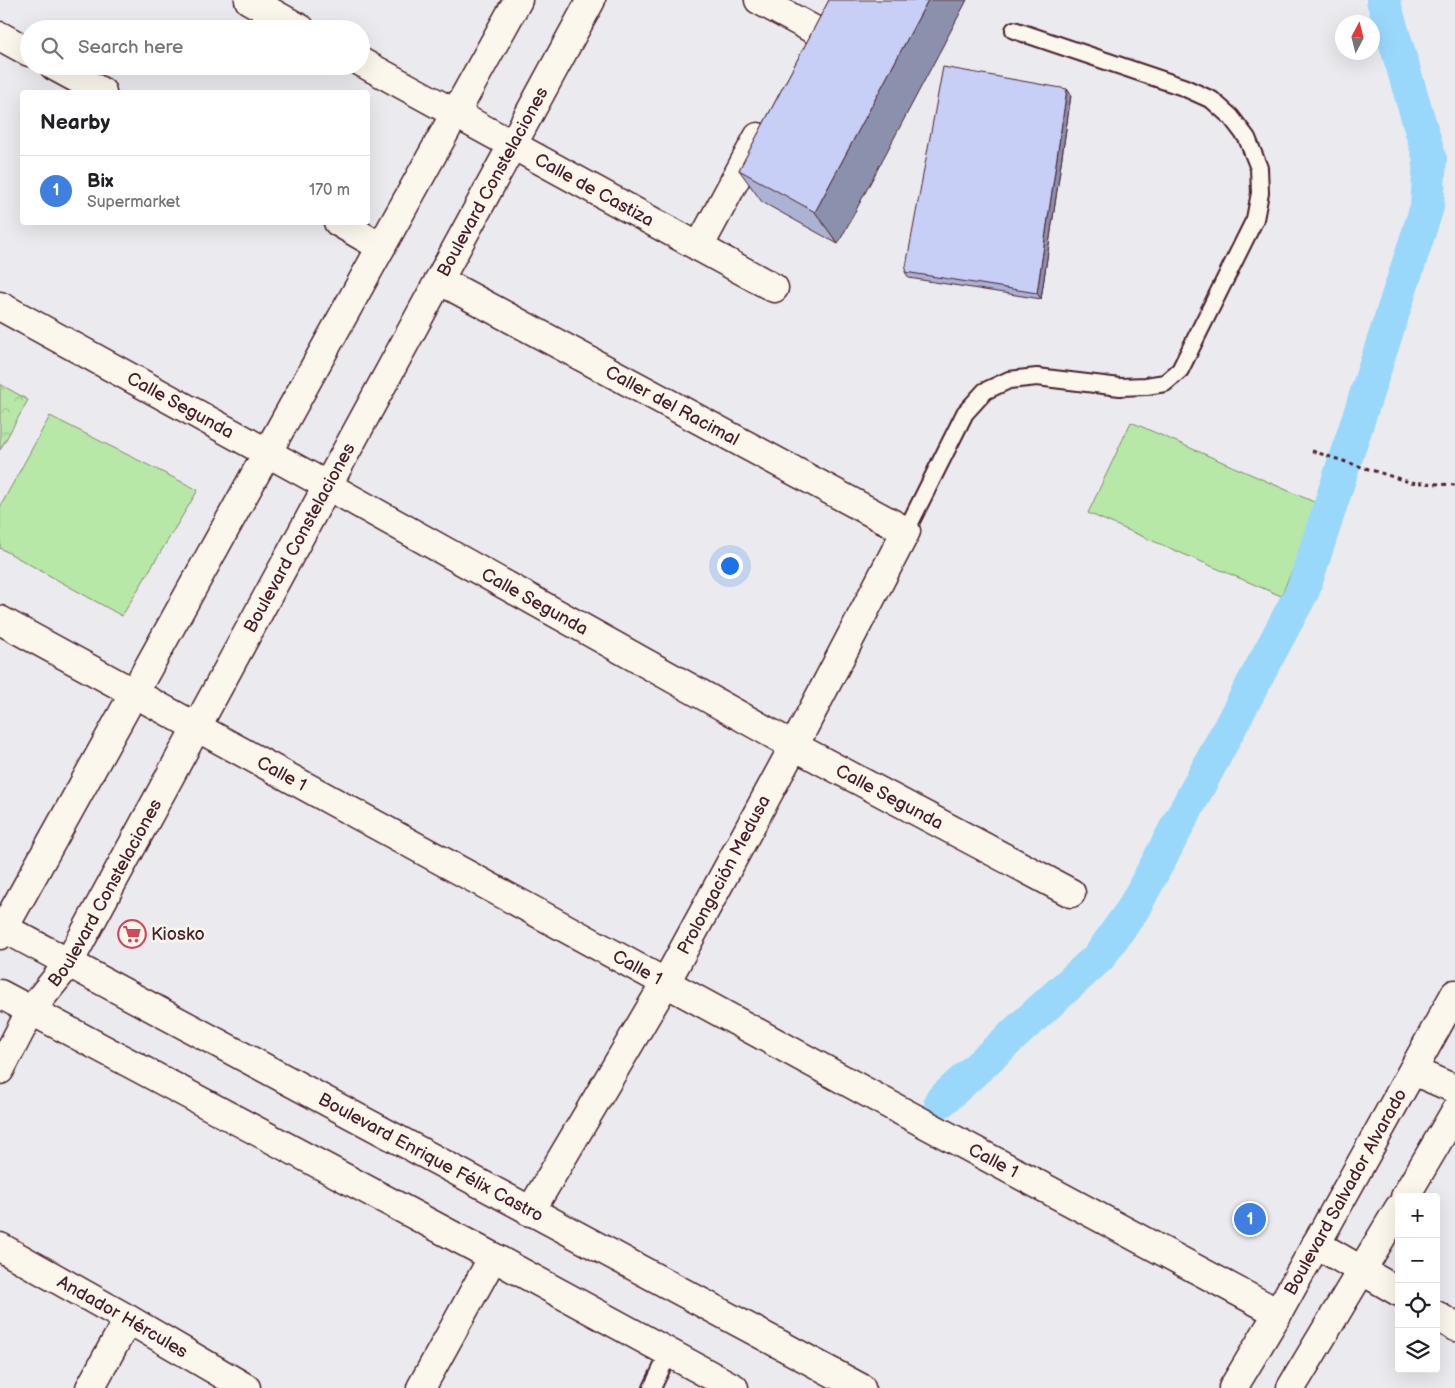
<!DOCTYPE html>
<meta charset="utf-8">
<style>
:root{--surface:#fff;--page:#f6f6f6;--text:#202124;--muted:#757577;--line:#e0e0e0;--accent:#d1495b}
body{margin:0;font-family:"Balsamiq Sans",sans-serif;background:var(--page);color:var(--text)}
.controls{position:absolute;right:15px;bottom:15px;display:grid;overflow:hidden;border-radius:5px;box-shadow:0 5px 20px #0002}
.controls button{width:45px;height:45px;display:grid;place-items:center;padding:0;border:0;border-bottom:1px solid var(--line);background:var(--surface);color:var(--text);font:25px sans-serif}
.compass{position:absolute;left:1335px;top:15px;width:45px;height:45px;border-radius:50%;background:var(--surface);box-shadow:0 5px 20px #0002;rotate:7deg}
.you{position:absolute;left:729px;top:565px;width:18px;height:18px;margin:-12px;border:4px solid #fff;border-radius:50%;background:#1a73e8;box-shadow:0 0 0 8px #1a73e833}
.badge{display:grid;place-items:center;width:32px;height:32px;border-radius:50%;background:var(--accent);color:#fff;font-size:16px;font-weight:700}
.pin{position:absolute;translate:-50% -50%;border:2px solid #fff;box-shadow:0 1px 5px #0006}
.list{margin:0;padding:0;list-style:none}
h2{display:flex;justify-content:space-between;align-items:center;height:65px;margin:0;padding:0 20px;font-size:21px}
h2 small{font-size:16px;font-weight:400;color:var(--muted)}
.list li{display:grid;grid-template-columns:32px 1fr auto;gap:15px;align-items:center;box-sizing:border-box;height:70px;padding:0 20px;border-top:1px solid var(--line)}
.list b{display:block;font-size:19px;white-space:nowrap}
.list p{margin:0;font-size:16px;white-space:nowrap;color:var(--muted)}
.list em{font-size:16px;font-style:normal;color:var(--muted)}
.icon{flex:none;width:28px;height:28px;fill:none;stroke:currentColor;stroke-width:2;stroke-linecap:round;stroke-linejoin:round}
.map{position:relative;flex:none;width:1455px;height:1388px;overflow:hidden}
.search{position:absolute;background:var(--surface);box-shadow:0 5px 20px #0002;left:20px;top:20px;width:350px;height:55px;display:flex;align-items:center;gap:12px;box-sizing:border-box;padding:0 18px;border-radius:28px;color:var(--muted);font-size:19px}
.panel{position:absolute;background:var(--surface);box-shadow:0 5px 20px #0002;left:20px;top:90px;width:350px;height:135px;border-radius:5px}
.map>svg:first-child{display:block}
</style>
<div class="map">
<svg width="1455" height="1388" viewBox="0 0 1455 1388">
<defs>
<pattern id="park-crowns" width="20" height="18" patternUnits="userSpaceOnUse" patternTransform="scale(1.25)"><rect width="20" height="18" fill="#b7e8a8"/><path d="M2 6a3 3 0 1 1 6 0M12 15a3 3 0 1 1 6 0" fill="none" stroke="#9fc791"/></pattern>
</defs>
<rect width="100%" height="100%" fill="#ebebef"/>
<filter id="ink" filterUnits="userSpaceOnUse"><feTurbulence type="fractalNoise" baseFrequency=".02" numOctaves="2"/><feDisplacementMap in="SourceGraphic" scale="10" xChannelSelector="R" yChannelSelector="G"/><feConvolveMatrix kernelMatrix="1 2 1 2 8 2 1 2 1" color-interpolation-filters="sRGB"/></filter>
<g filter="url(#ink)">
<path fill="url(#park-crowns)" stroke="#80846a" d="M0 384 28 400 0 450Z"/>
<path fill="#b7e8a8" stroke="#80846a" d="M50 416 198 490 122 616 0 548V507Z
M1131 422 1321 505 1281 596 1088 513Z"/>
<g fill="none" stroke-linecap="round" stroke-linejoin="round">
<path stroke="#9ad8fb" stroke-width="34" d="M941 1101 1099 957 1133 909 1303 590 1427 207 1430 159 1383 0"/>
<defs>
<path id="service" d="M906 531 965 413 985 391 1009 380 1037 377 1120 387 1146 386 1165 383 1180 370 1255 219 1260 193 1259 168 1247 138 1231 117 1212 100 1183 87 1014 30
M652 1388 669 1353"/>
<g id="minor">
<path d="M249 0 301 29"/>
<path d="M759 0 816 31"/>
<path d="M0 36 29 52"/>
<path id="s1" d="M361 62 774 288"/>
<path d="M54 66 102 92"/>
<path d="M338 222 381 247"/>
<path d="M699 247 758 137"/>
<path id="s2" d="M439 280 906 531 794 746 666 982 530 1212"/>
<path id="s3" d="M0 306 328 486 794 746 1071 893"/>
<path id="s4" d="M0 620 890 1105 1278 1313"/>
<path d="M0 1070 31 1010"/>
<path d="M1413 1071 1455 1089"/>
<path d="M1316 1244 1399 1292"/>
<path id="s5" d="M0 1247 128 1319 246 1388"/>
<path d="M1436 1315 1455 1327"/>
<path d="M90 1388 128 1319"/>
<path d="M421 1388 493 1257"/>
</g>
<g id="tertiary">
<path d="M0 935 518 0"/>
<path id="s6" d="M31 1010 68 964 591 0"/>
<path d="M1405 1197 1455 1112"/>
<path id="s7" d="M1233 1388 1278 1313 1455 994"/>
<path d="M1291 1388 1399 1208"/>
</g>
<g id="secondary">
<path id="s8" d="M0 926 861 1388"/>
<path d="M0 994 493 1257 734 1388"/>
</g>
</defs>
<use href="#service" stroke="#4a1f2b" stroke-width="20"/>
<use href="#minor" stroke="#4a1f2b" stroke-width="31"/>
<use href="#tertiary" stroke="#4a1f2b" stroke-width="31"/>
<use href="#secondary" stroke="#4a1f2b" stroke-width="31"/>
<path stroke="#4a1f2b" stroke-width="3" stroke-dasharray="4 4" stroke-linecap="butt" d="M1312 451 1409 482 1455 485"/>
<use href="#service" stroke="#fbf7ec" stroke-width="16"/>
<use href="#minor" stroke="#fbf7ec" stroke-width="28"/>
<use href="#tertiary" stroke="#fbf7ec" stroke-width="28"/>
<use href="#secondary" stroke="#fbf7ec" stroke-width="28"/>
</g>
<path fill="#abb2d4" stroke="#4a1f2b" d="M829 0 838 244 762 202 739 170Z
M1067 89 1071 95 1041 299 909 278 905 272Z"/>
<path fill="#8b91ad" stroke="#4a1f2b" d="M928 0H967L838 244 815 212Z
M1067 89 1071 95 1041 299 1037 293Z"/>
<path fill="#c7cff7" stroke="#4a1f2b" d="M829 0H928L815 212 739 170Z
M943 67 1067 89 1037 293 905 272Z"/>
</g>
<defs>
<symbol id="supermarket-ring" viewBox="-11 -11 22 22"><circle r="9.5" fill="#fbf7ec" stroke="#d1495b" stroke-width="1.5"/><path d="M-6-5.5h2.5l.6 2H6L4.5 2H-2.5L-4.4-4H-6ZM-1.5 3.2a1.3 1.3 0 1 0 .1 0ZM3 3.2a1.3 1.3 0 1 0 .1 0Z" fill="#d1495b"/></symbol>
</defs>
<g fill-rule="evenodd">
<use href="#supermarket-ring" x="116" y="918" width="32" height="32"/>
</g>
<g text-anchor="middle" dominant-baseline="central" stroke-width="5" stroke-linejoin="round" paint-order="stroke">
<g font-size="18" fill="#4a1f2b" stroke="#fbf7ec">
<text stroke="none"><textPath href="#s6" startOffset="949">Boulevard Constelaciones</textPath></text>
<text stroke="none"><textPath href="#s1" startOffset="266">Calle de Castiza</textPath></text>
<text stroke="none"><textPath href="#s3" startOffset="206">Calle Segunda</textPath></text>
<text stroke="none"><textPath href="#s2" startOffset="265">Caller del Racimal</textPath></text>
<text stroke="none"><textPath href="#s6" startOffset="544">Boulevard Constelaciones</textPath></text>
<text stroke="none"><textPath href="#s3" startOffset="611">Calle Segunda</textPath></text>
<text stroke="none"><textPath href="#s4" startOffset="321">Calle 1</textPath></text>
<text stroke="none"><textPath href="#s3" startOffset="1016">Calle Segunda</textPath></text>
<text transform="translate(724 875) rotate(-62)">Prolongación Medusa</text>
<text stroke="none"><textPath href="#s6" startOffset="139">Boulevard Constelaciones</textPath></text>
<text stroke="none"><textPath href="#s4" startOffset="726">Calle 1</textPath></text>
<text stroke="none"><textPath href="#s8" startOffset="489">Boulevard Enrique Félix Castro</textPath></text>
<text stroke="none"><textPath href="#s4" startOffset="1131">Calle 1</textPath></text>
<text stroke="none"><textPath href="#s7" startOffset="226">Boulevard Salvador Alvarado</textPath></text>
<text stroke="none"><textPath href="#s5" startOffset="141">Andador Hércules</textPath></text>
</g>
<g font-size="18" fill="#4a1f2b" stroke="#fbf7ec" text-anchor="start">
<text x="151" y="934">Kiosko</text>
</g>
</g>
</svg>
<div class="controls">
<button>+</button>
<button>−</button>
<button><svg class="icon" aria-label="locate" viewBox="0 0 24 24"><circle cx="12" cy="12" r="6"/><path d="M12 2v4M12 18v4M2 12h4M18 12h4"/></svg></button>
<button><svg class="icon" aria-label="layers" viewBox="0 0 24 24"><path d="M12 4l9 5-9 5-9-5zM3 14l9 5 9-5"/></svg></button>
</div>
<svg class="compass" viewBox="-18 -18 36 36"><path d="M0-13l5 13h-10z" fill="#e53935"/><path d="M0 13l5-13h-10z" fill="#757577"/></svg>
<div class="you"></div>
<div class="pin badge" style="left:1250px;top:1219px;background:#3f7fe0">1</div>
<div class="search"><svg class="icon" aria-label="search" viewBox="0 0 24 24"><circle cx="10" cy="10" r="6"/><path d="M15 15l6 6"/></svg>Search here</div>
<section class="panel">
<h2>Nearby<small></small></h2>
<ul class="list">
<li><span class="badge" style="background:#3f7fe0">1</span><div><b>Bix</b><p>Supermarket</p></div><em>170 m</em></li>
</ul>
</section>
</div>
